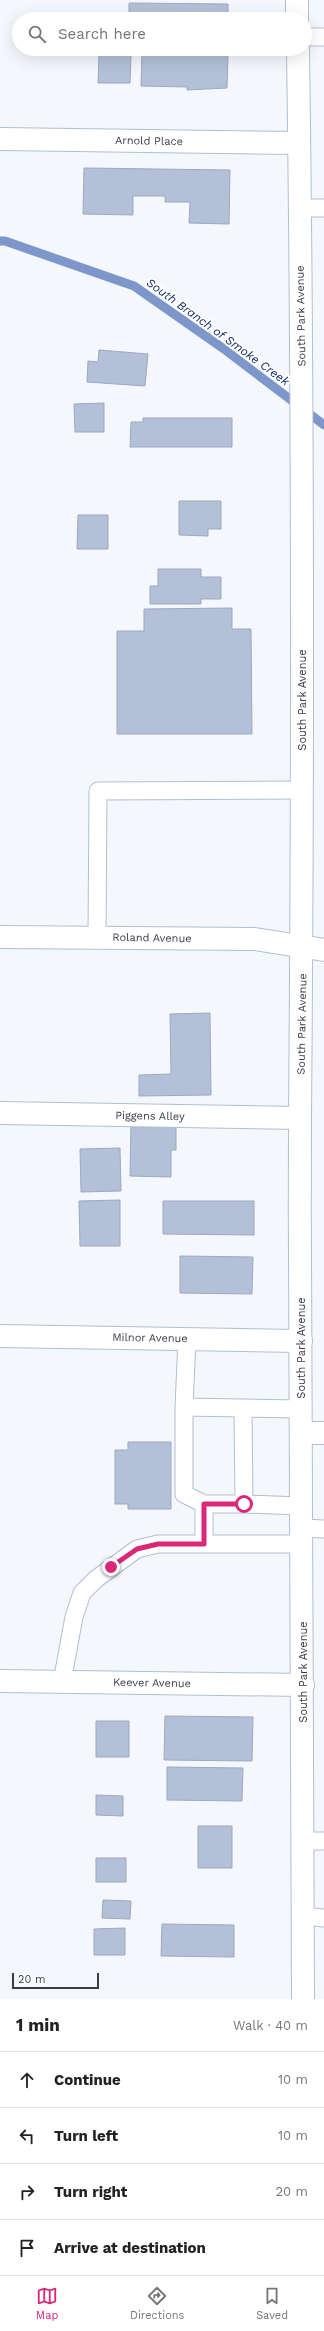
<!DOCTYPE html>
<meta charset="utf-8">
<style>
:root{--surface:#fff;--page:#f2f2f2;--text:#222;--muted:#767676;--line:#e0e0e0;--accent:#db2777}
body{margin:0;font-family:"Work Sans",sans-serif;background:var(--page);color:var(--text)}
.scale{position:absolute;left:12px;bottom:10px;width:87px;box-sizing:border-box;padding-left:4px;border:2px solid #373c46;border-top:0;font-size:11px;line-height:14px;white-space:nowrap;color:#373c46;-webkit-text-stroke:3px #fff;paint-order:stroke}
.stop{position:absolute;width:12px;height:12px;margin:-9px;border:3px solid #db2777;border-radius:50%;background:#fff}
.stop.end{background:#db2777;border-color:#fff;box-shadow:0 1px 4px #0008}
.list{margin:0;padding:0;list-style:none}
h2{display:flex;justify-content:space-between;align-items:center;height:52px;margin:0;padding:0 16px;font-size:17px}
h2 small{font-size:13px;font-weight:400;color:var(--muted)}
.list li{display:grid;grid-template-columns:26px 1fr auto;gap:12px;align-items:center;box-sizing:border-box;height:56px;padding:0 16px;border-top:1px solid var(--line)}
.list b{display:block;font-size:15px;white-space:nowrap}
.list em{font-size:13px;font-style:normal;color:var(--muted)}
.icon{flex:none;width:22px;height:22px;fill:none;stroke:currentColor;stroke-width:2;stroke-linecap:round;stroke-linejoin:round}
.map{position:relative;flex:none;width:324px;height:1999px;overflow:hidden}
.search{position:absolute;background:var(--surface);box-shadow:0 4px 16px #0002;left:12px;right:12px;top:12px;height:44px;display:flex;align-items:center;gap:10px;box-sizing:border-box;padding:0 14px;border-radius:22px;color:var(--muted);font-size:15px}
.sheet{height:276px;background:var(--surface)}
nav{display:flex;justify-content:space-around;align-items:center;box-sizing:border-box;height:56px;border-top:1px solid var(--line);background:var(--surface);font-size:11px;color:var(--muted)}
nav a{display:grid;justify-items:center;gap:2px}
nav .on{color:var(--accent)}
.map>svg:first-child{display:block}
</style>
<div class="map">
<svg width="324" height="1999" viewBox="0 0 324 1999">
<rect width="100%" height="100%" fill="#f4f7fc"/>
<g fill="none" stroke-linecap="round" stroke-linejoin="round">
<path stroke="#7e97ca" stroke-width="9" d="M0 241H5L134 286 224 349 324 425"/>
</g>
<path fill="#b3c0d7" stroke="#9da9c1" d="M129 3 228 4V19H129Z
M97 49H126V52L97 51Z
M142 53 228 55 227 88 187 90V87L141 86Z
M99 54 131 55 130 83H98Z
M84 168 230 170 229 224 189 223 190 202H165V196H133V215L83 214Z
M99 350 148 354 145 386 87 382 88 361 98 362Z
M104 403V432H75L74 404Z
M143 418H232V447H130L131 422H143Z
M179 501H221V529H208V536L179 535Z
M78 515H108V549H77Z
M158 569H201V577H221V599H201V604H150V586H158Z
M232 608V629H251L252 734H117V631H144V609Z
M210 1013 211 1095 139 1096V1075L171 1074 170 1014Z
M131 1122 176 1123V1150H171V1177L130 1176Z
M120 1148 121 1191 81 1192 80 1149Z
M120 1200V1246H80L79 1201Z
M163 1201H254V1235L163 1234Z
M180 1256 253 1257 252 1294 180 1293Z
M128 1442H171V1509H128V1504H115V1450H128Z
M165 1716 253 1717 252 1761 164 1760Z
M96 1721H129V1757H96Z
M167 1767 243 1768 242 1801 167 1800Z
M96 1795 123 1796V1816L96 1815Z
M198 1826H232V1868H198Z
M96 1858H126V1882H96Z
M103 1900 131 1901 130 1919 102 1918Z
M162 1924 234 1925V1957L161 1956Z
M125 1928V1955H94V1929Z"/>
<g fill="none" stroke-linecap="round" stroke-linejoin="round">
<defs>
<path id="lane" d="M305 37H324
M300 208H324
M97 937 98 791 303 790
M184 1407 187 1339
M204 1504 184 1494V1407L243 1408
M244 1504 301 1506
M302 1528 324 1529
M204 1544H302
M62 1682 74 1617 82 1593 96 1579 137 1549 158 1544H204V1504H244L243 1408 301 1409
M303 1841H324
M303 1916 324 1918"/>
<path id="street" d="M0 139 299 143
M0 937 255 939 324 950
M0 1113 300 1118
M0 1336 301 1341
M301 1433H324
M0 1681 303 1685"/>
<path id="primary" d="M297 0V19
M298 49C303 405 303 761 300 1117 299 1411 303 1705 303 1999"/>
</defs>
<use href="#lane" stroke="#b1bed5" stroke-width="19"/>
<use href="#street" stroke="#b1bed5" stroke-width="24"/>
<use href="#primary" stroke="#b1bed5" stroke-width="24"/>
<use href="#lane" stroke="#fff" stroke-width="17"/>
<use href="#street" stroke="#fff" stroke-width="22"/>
<use href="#primary" stroke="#fff" stroke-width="22"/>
</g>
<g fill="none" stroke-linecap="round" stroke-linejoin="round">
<path stroke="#db2777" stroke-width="5" d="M111 1567 137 1549 158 1544H204V1504H244"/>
</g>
<g text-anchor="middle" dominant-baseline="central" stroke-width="4" stroke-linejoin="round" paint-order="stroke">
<g font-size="11" fill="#373c46" stroke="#fff">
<text transform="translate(149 141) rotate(1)">Arnold Place</text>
<text transform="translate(301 316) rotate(-91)">South Park Avenue</text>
<text transform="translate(302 700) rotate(-90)">South Park Avenue</text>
<text transform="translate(152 938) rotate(1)">Roland Avenue</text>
<text transform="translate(302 1024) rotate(-89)">South Park Avenue</text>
<text transform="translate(150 1116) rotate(1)">Piggens Alley</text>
<text transform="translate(150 1338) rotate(1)">Milnor Avenue</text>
<text transform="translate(301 1348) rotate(-90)">South Park Avenue</text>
<text transform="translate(303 1672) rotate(-90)">South Park Avenue</text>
<text transform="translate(152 1683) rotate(1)">Keever Avenue</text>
</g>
<g font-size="12" font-style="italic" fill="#132c69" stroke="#fff">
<text transform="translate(218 332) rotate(36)">South Branch of Smoke Creek</text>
</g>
</g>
</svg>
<div class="scale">20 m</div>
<div class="stop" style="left:244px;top:1504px"></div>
<div class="stop end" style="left:111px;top:1567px"></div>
<div class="search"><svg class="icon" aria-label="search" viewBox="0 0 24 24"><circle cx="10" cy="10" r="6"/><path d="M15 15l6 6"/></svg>Search here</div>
</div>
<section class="sheet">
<h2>1 min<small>Walk · 40 m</small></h2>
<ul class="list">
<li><svg class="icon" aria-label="ahead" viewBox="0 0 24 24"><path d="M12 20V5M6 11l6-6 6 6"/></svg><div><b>Continue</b></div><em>10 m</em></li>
<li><svg class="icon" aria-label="left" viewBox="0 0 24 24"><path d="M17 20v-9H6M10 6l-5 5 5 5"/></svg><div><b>Turn left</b></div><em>10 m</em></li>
<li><svg class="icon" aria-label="right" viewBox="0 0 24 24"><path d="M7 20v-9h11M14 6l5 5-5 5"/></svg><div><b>Turn right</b></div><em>20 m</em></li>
<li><svg class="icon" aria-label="arrive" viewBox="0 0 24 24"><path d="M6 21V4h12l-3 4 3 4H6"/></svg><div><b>Arrive at destination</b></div></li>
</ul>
</section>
<nav>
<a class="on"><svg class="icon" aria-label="map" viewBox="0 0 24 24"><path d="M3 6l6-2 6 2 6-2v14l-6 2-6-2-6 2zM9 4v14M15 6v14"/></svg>Map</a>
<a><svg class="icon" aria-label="directions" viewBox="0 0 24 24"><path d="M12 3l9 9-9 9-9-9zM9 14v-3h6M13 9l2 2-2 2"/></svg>Directions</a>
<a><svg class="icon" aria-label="saved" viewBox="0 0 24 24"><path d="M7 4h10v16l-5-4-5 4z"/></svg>Saved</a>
</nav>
